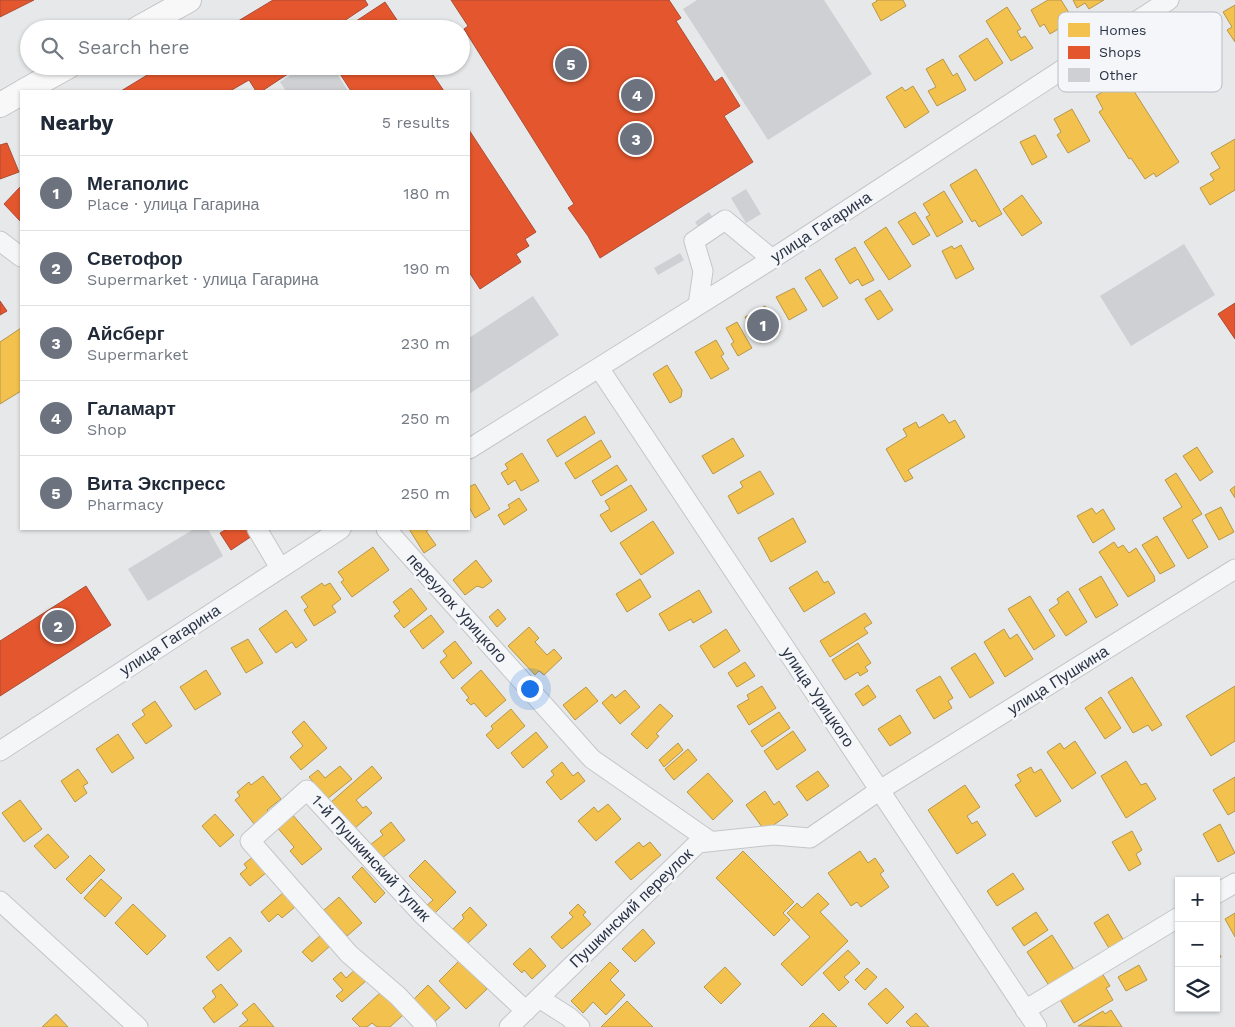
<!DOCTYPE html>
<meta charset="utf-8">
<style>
:root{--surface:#fff;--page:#f6f6f7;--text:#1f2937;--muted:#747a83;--line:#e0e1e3;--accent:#6c737f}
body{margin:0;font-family:"Work Sans",sans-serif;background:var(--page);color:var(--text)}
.controls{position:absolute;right:15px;bottom:15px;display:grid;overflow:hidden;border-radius:0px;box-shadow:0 1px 4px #0004}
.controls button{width:45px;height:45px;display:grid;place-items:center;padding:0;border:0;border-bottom:1px solid var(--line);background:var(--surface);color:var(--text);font:25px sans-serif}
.you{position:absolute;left:529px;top:688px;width:18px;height:18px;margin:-12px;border:4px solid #fff;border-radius:50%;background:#1a73e8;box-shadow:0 0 0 8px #1a73e833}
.badge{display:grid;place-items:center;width:32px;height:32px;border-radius:50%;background:var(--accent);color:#fff;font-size:16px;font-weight:700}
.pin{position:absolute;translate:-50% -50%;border:2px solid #fff;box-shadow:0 1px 5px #0006}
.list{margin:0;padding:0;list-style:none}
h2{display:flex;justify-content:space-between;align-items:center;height:65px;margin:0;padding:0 20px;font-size:21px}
h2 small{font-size:16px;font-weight:400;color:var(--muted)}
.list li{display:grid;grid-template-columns:32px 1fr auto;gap:15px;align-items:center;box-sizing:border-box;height:75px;padding:0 20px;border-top:1px solid var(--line)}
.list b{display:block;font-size:19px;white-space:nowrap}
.list p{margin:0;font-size:16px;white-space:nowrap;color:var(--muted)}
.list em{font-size:16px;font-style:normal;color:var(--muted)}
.icon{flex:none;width:28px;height:28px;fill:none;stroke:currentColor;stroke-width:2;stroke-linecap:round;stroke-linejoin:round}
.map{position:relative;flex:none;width:1235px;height:1027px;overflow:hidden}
.search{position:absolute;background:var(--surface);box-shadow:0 1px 4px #0004;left:20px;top:20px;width:450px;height:55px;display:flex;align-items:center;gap:12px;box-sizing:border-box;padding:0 18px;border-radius:28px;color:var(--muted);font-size:19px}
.panel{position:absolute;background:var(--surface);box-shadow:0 1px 4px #0004;left:20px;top:90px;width:450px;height:440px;border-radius:0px}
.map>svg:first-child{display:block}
</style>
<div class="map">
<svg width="1235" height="1027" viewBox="0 0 1235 1027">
<rect width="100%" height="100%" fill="#e6e8ea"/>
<path fill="#f2c14e" stroke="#b6974b" d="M876 0H903L906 6 881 21 872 4 877 1Z
M1048 0H1061L1071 16 1063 21 1065 25 1050 34 1044 24 1040 27 1031 10Z
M1073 0H1104L1089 9 1085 3 1077 8Z
M1235 5V42L1227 30 1232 27 1223 12Z
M1007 7 1021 29 1017 31 1021 38 1025 36 1033 48 1011 61 986 21Z
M987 38 1003 63 975 81 959 56Z
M943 59 953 76 957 73 966 90 937 106 928 91 936 87 926 69Z
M1125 77 1179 162 1156 177 1154 173 1145 179 1131 158 1129 159 1099 112 1103 109 1096 96Z
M913 86 929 112 905 128 886 97 902 87 905 91Z
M1072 109 1090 141 1068 153 1057 135 1061 132 1054 119Z
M1035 135 1047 157 1032 165 1020 142Z
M1235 139V190L1210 205 1200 188 1214 180 1210 174 1220 168 1211 153Z
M976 169 1002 214 979 227 975 220 972 222 950 185Z
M944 191 963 222 937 237 926 217 930 215 923 204Z
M1022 195 1042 223 1022 236 1003 209Z
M915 212 930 235 913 245 898 222Z
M886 227 911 266 889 280 864 242Z
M961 245 974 269 956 279 942 251 952 246 954 249Z
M855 247 874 280 862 286 858 279 850 284 835 259Z
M820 269 838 298 823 307 805 278Z
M794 288 807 310 789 320 776 297Z
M880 290 893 310 878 320 865 299Z
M765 306 780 332 760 343 745 317Z
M737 322 752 348 738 356 731 344 734 342 726 328Z
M21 328V391L0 404V342Z
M716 340 724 354 721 356 729 369 711 379 695 352Z
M667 365 682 390 681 397 670 403 653 374Z
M943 414 949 423 955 420 965 437 908 470 913 478 905 482 886 449 907 436 903 429 916 422 919 428Z
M585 416 595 433 557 457 547 440Z
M733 438 744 456 713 474 702 456Z
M601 440 611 457 575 479 565 463Z
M1197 447 1213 472 1200 481 1183 456Z
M522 453 539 481 521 491 515 480 508 485 501 473 508 469 505 464Z
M617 465 627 480 601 496 592 481Z
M760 471 774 494 738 514 728 496 743 487 740 482Z
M1176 473 1202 514 1192 520 1208 547 1188 559 1163 518 1182 507 1165 480Z
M475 484 490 509 475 518 469 507V487Z
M631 485 647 510 611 532 600 515 610 509 605 501Z
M1235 486V498L1230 490Z
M519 498 527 510 504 525 498 515 510 508 508 505Z
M1221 507 1234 532 1219 540 1205 515Z
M1092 508 1096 514 1103 509 1115 529 1093 543 1077 516Z
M793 518 806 542 771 562 758 538Z
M653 521 674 553 641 575 620 543Z
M409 529H430L426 531 436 545 424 553Z
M1157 536 1175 566 1160 574 1142 545Z
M1114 542 1118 548 1123 545 1129 553 1136 548 1154 576 1155 581 1128 597 1099 552Z
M373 547 389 570 352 597 341 582 344 580 338 572Z
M476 560 492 581 483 588 477 586 465 595 453 580Z
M817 571 824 583 828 581 835 593 804 612 789 588Z
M1101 576 1118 605 1096 618 1079 589Z
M640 579 651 597 627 612 616 594Z
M322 583 324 586 330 583 341 599 332 606 336 612 314 626 304 610 308 607 301 597Z
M411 588 427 609 404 628 394 616 400 611 393 602Z
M699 590 712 612 693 623 691 619 669 631 659 614Z
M1068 591 1087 622 1066 636 1049 610 1059 603 1057 599Z
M1030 596 1055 636 1034 650 1008 609Z
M498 609 506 619 497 627 489 617Z
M286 610 307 640 296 648 292 642 276 653 259 629Z
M865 613 872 623 864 628 868 633 830 657 820 641Z
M431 615 444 632 423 649 410 631Z
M529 627 539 638 535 642 547 655 554 649 562 658 544 675 539 671 535 675 508 646Z
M726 629 740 651 714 668 700 646Z
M1004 629 1010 639 1017 634 1033 659 1005 677 984 642Z
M248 639 263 663 246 673 231 648Z
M455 641 472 663 453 679 440 662 447 656 443 651Z
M858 643 871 663 865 667 868 671 860 676 858 672 845 680 832 660Z
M975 653 994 683 970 698 951 668Z
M745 662 755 676 737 687 728 673Z
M206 670 221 694 195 710 180 687Z
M481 670 506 700 486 717 474 703 471 705 466 700 469 698 461 688Z
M940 676 953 698 948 701 952 708 934 719 916 690Z
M1132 677 1162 725 1152 731 1148 725 1133 733 1108 692Z
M868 685 876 697 863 706 855 694Z
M762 686 776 708 749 725 737 706 749 699 747 695Z
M1235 686V741L1211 756 1186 716Z
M586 687 598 701 575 720 563 705Z
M625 690 640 707 620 724 602 703 612 694 615 698Z
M1101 697 1121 728 1105 739 1085 708Z
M155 701 172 726 146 744 132 724 145 715 142 710Z
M660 704 673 716 656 734 659 736 647 749 631 734Z
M511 709 525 726 498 749 486 735 493 729 491 726Z
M779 712 790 728 762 747 751 731Z
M900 715 911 733 890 746 878 729Z
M304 721 327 748 301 770 290 757 303 746 292 732Z
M793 731 806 750 777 770 764 751Z
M536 732 548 747 523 768 511 753Z
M118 734 134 758 112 773 96 749Z
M1075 741 1096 773 1072 789 1047 752 1060 743 1064 749Z
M678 743 683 750 664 767 659 760Z
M688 749 697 760 674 780 665 769Z
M1126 761 1141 785 1146 783 1156 799 1126 818 1101 776Z
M562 762 573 776 578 772 585 781 561 800 546 782 554 775 551 771Z
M340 766 352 779 327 799 309 777 318 770 325 778Z
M372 766 382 778 356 800 363 808 366 806 372 813 354 829 330 803Z
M1031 767 1034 773 1041 769 1061 801 1036 817 1015 785 1021 781 1017 775Z
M78 769 88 783 83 786 87 793 75 802 61 781Z
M818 771 829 786 807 801 796 786Z
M708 773 733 801 713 820 687 792Z
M263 776 281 799 267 810 270 813 255 825 235 800 240 796 237 792 249 782 251 785Z
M1235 777V811L1228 815 1213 790Z
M965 785 980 807 967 816 972 824 977 821 986 835 957 854 928 810Z
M765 791 774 805 779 801 788 815 765 831 746 805Z
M20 800 42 829 24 842 2 813Z
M608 804 621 819 596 841 578 821 594 807 598 812Z
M291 813 322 849 302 865 290 851 294 847 276 826Z
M215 814 234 835 220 847 202 826Z
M391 822 405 840 381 859 370 845 383 835 380 831Z
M1220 824 1235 853 1218 862 1203 834Z
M1132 831 1142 850 1136 854 1141 864 1129 871 1112 842Z
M48 834 69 857 55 869 34 846Z
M639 842 643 847 650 842 661 855 631 880 615 862Z
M743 851 794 902 783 913 790 920 774 936 716 878Z
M860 851 868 863 875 858 884 871 880 874 889 887 861 907 857 902 851 906 828 873Z
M90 855 105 870 81 894 66 879Z
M254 856 267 872 250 886 240 874 247 868 244 864Z
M425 860 456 892 433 915 425 907 433 900 409 876Z
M362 867 385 893 375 903 352 877Z
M1013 873 1024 889 997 906 987 891Z
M101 879 122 898 105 917 84 898Z
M284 892 296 906 282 918 278 914 269 922 261 912Z
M818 893 829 904 820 912 848 941 802 986 781 964 810 937 787 913 797 903 802 908Z
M339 897 362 923 347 936 324 910Z
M133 904 166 936 147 955 115 923Z
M578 904 586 912 583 915 591 924 562 949 551 937 573 917 569 913Z
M470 907 487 925 467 944 453 929 464 918 462 915Z
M1036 912 1048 930 1024 946 1012 928Z
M1235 913V937L1225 919Z
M1108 914 1124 941 1110 950 1094 923Z
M643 929 655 943 635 962 622 949Z
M322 934 331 945 312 962 302 952Z
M1052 935 1075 971 1052 990 1027 952Z
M230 937 242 951 218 971 206 957Z
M530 948 546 966 532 979 524 970 522 973 513 964Z
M1216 948 1221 957 1216 959Z
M848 950 860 963 844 977 849 982 839 991 823 973Z
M459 961 487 989 466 1009 439 981Z
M610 962 619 971 610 980 625 995 606 1015 593 1002 583 1013 571 1001Z
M1139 965 1147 980 1126 991 1118 977Z
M725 967 741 984 721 1004 704 987Z
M357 968 367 980 342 1002 336 996 343 990 333 979 341 972 346 978Z
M867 968 877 977 865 990 855 980Z
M1100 970 1110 986 1106 988 1113 1000 1074 1023 1058 996Z
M221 984 238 1005 214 1023 203 1008 216 997 212 991Z
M428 985 450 1008 434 1022 413 1000Z
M886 988 904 1007 887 1024 868 1004Z
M381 992 403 1015 390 1027H377L372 1023 367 1027H360L352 1019Z
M627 1001 653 1027H601Z
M254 1003 274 1027H239L248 1020 242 1013Z
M1111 1010 1122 1027 1078 1026 1103 1011 1105 1014Z
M823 1013 837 1027H809Z
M916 1013 929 1027H911L906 1022Z
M56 1014 68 1027H42Z"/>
<path fill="#e4572e" stroke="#ac4c35" d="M0 0H34L0 17Z
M273 0H365L368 5 332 29H225Z
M451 0H669L681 18 676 21 715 82 722 77 740 106 724 116 753 162 600 258 588 236 568 208 574 204 464 29 468 26Z
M385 2 403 29H344Z
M162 66H300L262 91H256L249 80 230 91H121Z
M335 66H427L444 91H351Z
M469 130 536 232 525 239 529 246 516 254 521 262 480 289 469 272Z
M7 143 19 172 0 179V145Z
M21 186V222L4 204Z
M0 301 7 311 0 315Z
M1235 303V339L1218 314Z
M227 529H251L255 534 231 550 220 533Z
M86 586 111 625 0 696V641Z"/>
<path fill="#ced0d3" d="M697 0H824L872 74 768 140 683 9Z
M304 66H332L348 91H286L280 82Z
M746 189 761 214 746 223 731 198Z
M709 212 716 222 702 232 695 222Z
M1184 244 1215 295 1131 346 1100 296Z
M680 253 684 260 658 275 654 268Z
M533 296 559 335 469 394V338Z
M194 529H208L223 556 148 601 128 569Z"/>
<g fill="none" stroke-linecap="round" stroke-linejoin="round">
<defs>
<path id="minor" d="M0 241 21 257
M698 305 703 271 694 241 725 220 772 259
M599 368 1037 1027
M469 449 772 259 1169 0
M257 529 280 568
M386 529 592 759 710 841
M0 751 341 529
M1216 894 1235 883
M0 901 138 1027
M539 998 569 1017 580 1027
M1025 1010 1179 917
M427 1027 398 996 349 954 250 841 307 790 422 914 526 1011
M509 1027 698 843 774 835 810 838 880 790 1235 569"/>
<path id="major" d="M137 29 189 0
M24 91 69 66
M0 105 21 93"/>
</defs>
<use href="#minor" stroke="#c4c6c8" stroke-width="21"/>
<use href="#major" stroke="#c2c5c8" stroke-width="26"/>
<use href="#minor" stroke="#f5f6f7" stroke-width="19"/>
<use href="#major" stroke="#f8f8f8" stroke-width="24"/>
</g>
<g text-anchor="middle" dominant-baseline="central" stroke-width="5" stroke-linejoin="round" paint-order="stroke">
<g font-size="16" fill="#2b3445" stroke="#f4f6f9">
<text transform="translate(821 227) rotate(-33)">улица Гагарина</text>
<text transform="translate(457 608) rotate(48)">переулок Урицкого</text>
<text transform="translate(170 640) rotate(-33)">улица Гагарина</text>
<text transform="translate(1058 680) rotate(-32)">улица Пушкина</text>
<text transform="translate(818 697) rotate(56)">улица Урицкого</text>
<text transform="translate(371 858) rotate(47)">1-й Пушкинский Тупик</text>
<text transform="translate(631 908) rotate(-44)">Пушкинский переулок</text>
</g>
</g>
<rect x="1058" y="12" width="164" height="80" rx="8" fill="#f4f6f9" stroke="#b8bcc3" stroke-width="1"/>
<rect x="1068" y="23" width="22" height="14" fill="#f2c14e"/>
<rect x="1068" y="46" width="22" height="13" fill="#e4572e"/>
<rect x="1068" y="68" width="22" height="14" fill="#ced0d3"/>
<g font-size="14" fill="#2b3445">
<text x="1099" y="35">Homes</text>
<text x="1099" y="57">Shops</text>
<text x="1099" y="80">Other</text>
</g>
</svg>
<div class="controls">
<button>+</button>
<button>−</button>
<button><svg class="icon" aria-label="layers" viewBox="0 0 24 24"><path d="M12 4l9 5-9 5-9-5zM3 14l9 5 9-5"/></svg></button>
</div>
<div class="you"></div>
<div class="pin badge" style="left:763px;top:325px">1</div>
<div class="pin badge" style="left:58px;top:626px">2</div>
<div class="pin badge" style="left:636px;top:139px">3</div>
<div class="pin badge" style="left:637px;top:95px">4</div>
<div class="pin badge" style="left:571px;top:64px">5</div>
<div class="search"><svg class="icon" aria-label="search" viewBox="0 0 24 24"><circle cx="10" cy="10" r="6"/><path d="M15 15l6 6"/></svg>Search here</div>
<section class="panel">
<h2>Nearby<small>5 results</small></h2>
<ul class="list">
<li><span class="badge">1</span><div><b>Мегаполис</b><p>Place · улица Гагарина</p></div><em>180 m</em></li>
<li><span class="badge">2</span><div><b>Светофор</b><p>Supermarket · улица Гагарина</p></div><em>190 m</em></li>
<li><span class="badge">3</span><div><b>Айсберг</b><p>Supermarket</p></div><em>230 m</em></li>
<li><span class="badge">4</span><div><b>Галамарт</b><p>Shop</p></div><em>250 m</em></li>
<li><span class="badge">5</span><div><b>Вита Экспресс</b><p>Pharmacy</p></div><em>250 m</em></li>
</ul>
</section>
</div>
